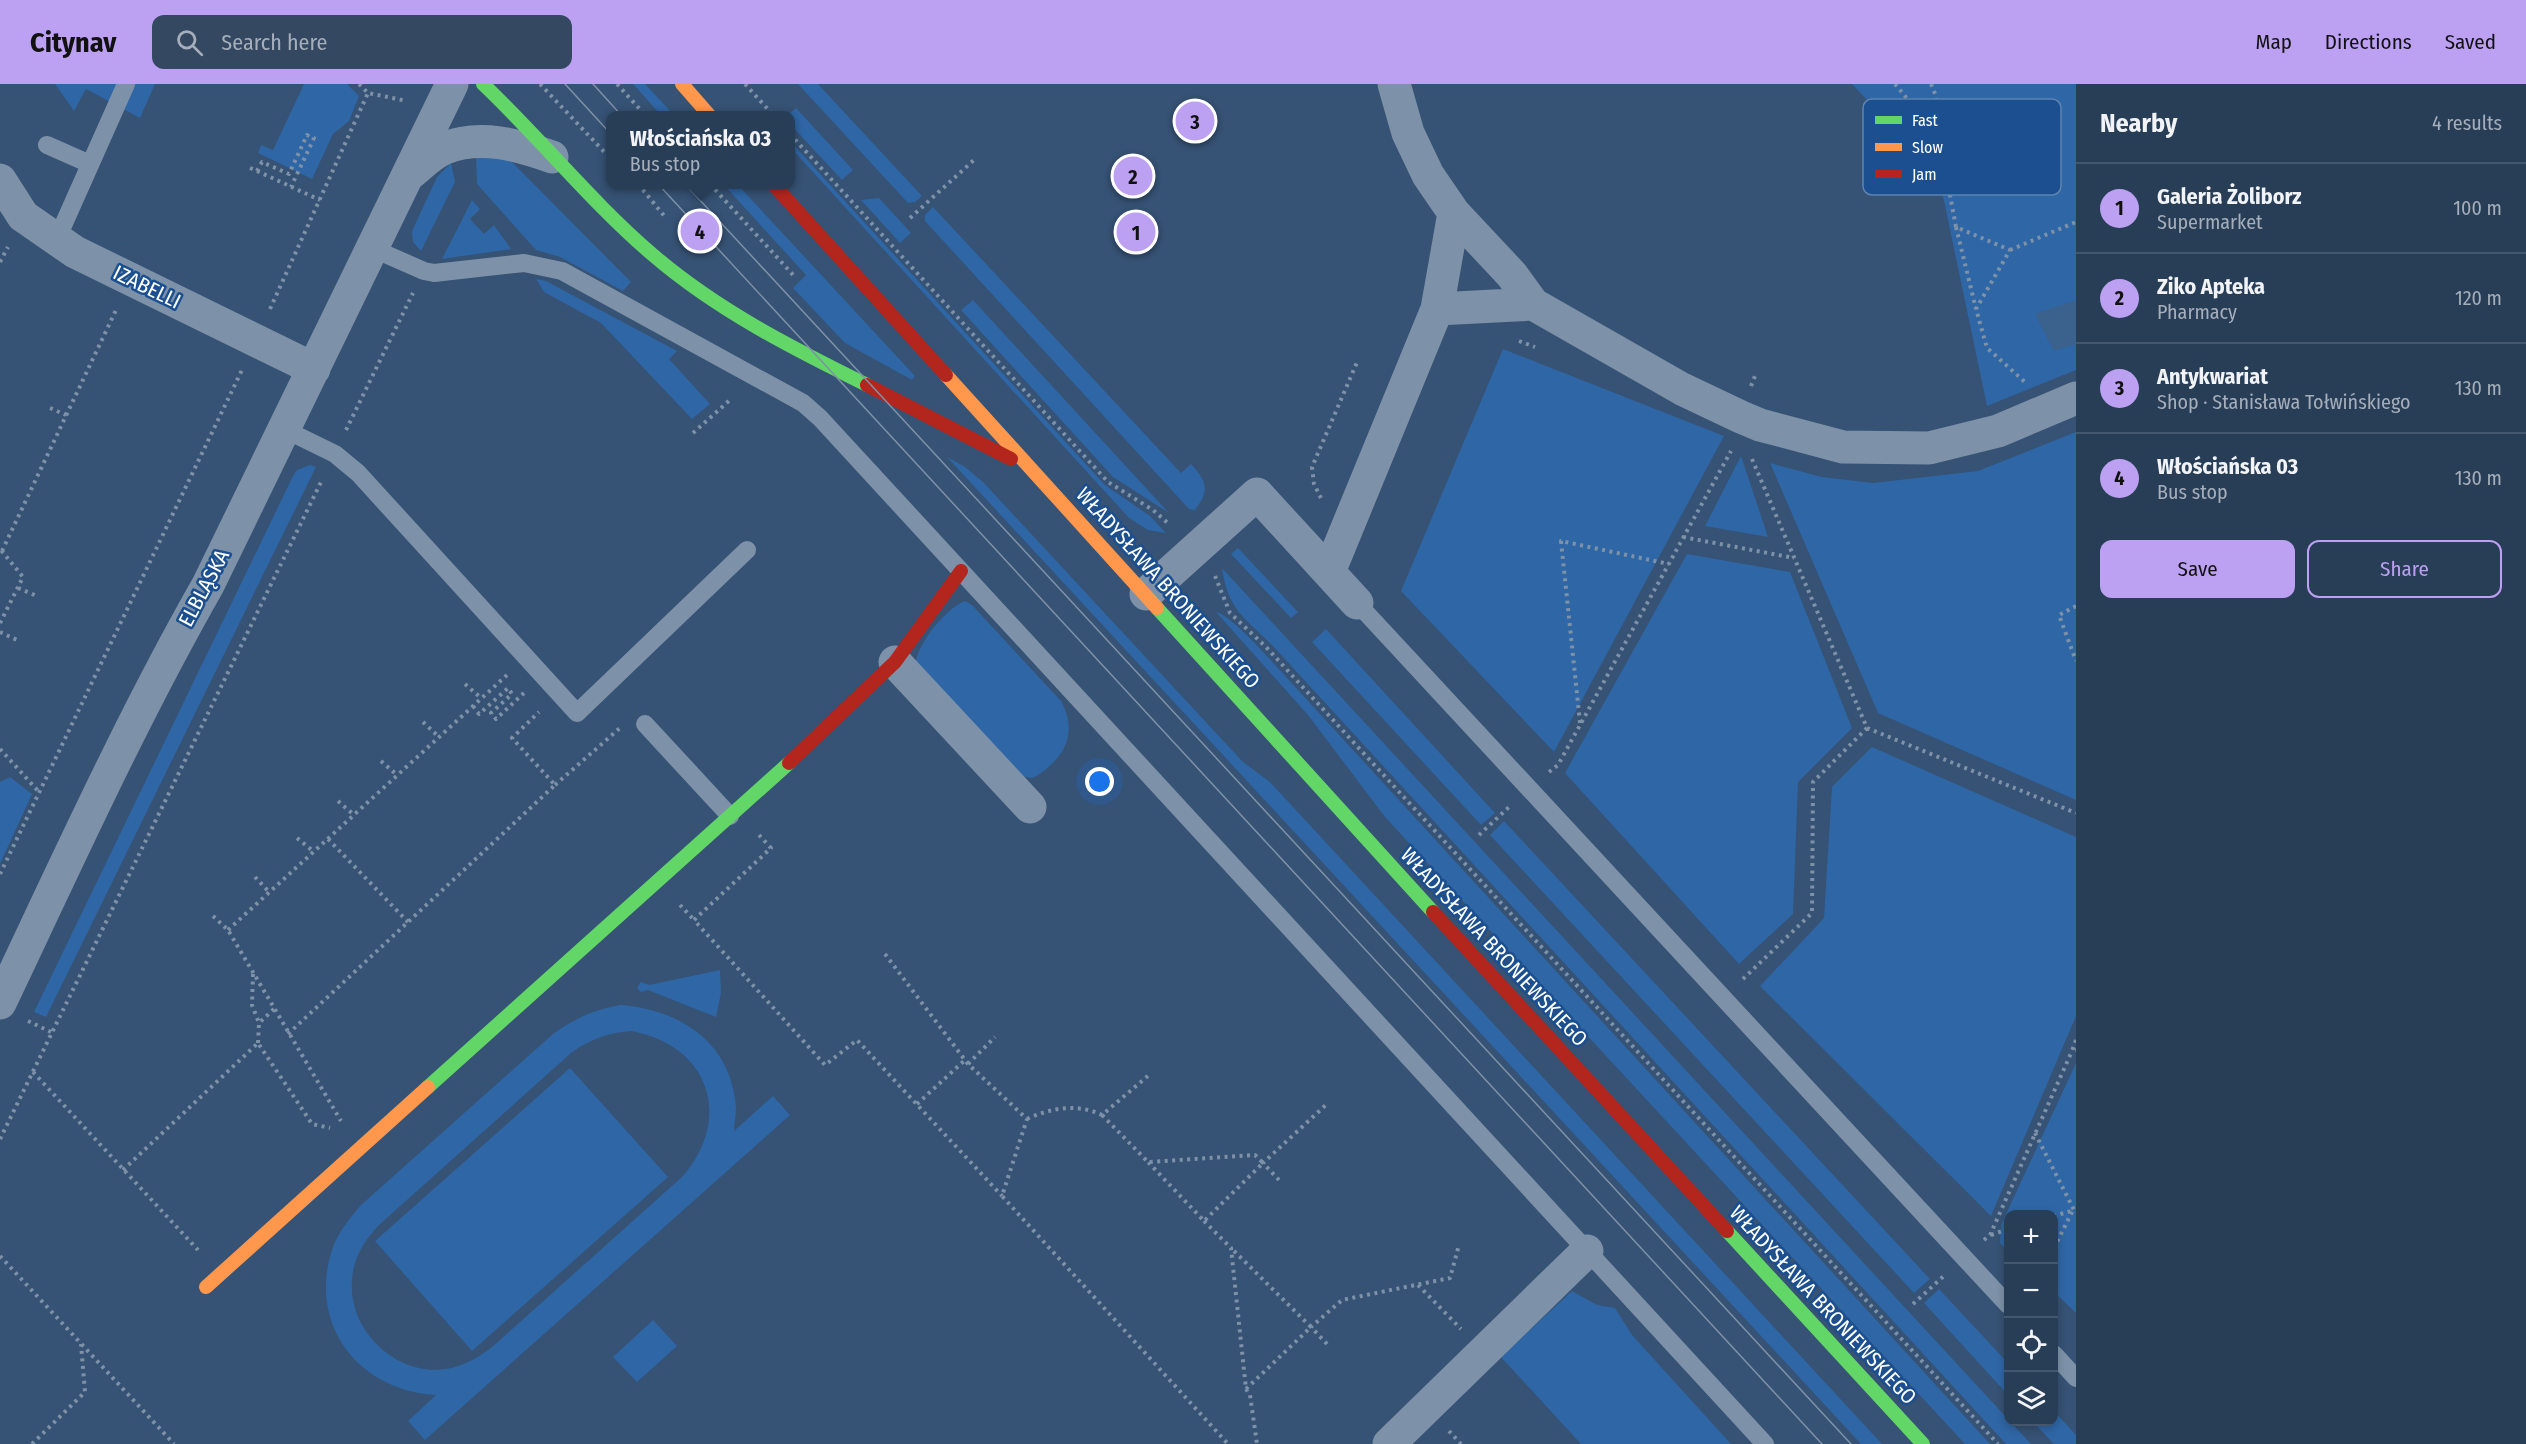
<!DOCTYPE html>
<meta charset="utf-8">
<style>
:root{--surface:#283e57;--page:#344961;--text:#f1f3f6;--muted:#a5aeba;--line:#44576d;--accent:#bca0f2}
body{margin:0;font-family:"Fira Sans Condensed",sans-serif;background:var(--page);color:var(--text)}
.controls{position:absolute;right:18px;bottom:18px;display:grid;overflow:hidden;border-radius:12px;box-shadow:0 3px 9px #0003}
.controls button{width:54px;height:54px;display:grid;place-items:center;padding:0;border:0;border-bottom:2px solid var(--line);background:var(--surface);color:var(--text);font:30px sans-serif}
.you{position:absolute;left:1100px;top:698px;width:21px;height:21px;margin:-15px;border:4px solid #fff;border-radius:50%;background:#1a73e8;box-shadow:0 0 0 9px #1a73e833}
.badge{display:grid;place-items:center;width:39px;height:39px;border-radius:50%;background:var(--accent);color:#111;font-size:20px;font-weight:700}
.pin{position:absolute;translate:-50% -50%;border:3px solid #fff;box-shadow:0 2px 6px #0006}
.popup{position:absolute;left:606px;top:27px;width:189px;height:78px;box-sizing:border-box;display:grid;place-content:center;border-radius:12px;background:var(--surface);filter:drop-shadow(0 2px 4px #0005);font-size:20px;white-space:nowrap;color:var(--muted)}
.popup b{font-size:22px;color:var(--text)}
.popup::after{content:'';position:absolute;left:50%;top:100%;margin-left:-12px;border:12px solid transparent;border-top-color:var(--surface)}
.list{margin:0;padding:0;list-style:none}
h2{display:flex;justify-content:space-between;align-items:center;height:78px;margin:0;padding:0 24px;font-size:26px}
h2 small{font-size:20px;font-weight:400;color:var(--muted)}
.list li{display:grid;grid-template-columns:39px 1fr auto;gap:18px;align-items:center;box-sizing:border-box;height:90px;padding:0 24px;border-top:2px solid var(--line)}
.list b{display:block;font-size:22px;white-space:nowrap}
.list p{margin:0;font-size:20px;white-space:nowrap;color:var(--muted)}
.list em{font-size:20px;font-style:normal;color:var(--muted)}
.actions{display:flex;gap:12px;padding:18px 24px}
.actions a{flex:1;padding:14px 0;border:2px solid var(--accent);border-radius:12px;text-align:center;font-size:21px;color:var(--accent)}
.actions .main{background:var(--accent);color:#111}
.icon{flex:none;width:33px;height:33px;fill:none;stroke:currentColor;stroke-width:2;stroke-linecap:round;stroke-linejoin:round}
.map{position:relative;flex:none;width:2076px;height:1360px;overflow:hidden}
header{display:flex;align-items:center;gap:36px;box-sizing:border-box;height:84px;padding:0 30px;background:var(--accent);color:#111}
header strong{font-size:28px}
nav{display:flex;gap:33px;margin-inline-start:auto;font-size:21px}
.search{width:420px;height:54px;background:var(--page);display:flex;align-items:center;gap:15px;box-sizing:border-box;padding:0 21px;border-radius:12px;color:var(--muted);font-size:22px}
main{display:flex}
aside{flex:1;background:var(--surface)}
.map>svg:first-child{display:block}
</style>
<header>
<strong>Citynav</strong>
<div class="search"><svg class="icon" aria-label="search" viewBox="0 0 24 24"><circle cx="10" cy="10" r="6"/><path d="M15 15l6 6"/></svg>Search here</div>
<nav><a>Map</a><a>Directions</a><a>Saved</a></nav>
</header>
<main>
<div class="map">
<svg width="2076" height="1360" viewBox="0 0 2076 1360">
<rect width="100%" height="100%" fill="#365274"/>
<path fill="#2f66a5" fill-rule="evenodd" d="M55 0H155L140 34 86 5 74 27Z
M304 0H347L359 12 349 37 333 50 312 95 258 69 261 61 273 66Z
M633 0H645L674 31H661Z
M798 0H818L922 112 915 118 908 119Z
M1852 0H2076V286L1987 322 1939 93Z
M796 24 853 86 842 96 790 40V32L788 31Z
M790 57 1105 401 1150 432 1166 449 1148 446 1129 434 790 63Z
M476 73 500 74 512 78 631 198 623 207 560 173 536 166 477 100Z
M451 79 455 98 421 167 413 158 412 147 437 93Z
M724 101H738L915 292 912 296 845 259 793 204 806 191Z
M879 114 911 149 900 159 861 116Z
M472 116 480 125 470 135 484 150 494 141 511 165 442 175Z
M933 123 1181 389 1191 380C1207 397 1210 407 1195 426L1189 425 925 137V131Z
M536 195 546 197 677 267 669 275 710 320 692 335 601 239 544 208Z
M973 216 1169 429 1113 393 961 226Z
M1503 265 1724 352 1554 668 1401 507Z
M2076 348V716L1878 629 1770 379 1822 393 1873 399 1978 387Z
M1741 372 1768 453 1705 442Z
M947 373 965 383 984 399 1243 678 1270 698 1882 1360H1861Z
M310 381 316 383 46 933 34 928 293 392 297 386Z
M1238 464 1298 528 1291 534 1231 470Z
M1687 470 1790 488 1852 644 1798 698 1793 830 1739 880 1565 689Z
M1222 484 2031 1360H2006L1272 561C1244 533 1228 526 1222 484Z
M965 517 972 521 1061 617C1079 650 1064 676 1033 694L1021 692 916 577C920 557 945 525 965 517Z
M1216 528C1233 531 1283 590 1298 606L1990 1360H1965L1385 733 1308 631Z
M1326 545 1495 729 1481 741 1312 558Z
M1872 663 2076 753V932L1991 1132 1760 902 1824 834 1832 703Z
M10 693 32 710 0 780V698Z
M1504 737 1930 1195 1914 1209 1490 751Z
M720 886 721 909 716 933 648 906 641 908 637 904 641 898 649 901Z
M620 921C680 925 732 959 736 1024 736 1031 734 1039 734 1047L773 1012 790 1031 425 1356 408 1337 436 1311C359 1307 306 1240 333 1163 339 1147 350 1134 361 1121L553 950C575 934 594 926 620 921ZM631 947C708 961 734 1032 683 1092L491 1264C480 1272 469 1279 455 1283 403 1298 348 1250 352 1197 353 1174 364 1157 379 1141L571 969C591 955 607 949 631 947Z
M2076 979V1229L2054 1208V1130H2008V1167L2000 1159 2001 1141Z
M570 984 668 1093 472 1267 375 1157Z
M1939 1205 2008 1279V1311L1924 1219Z
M1572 1207 1597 1221 1615 1224 1632 1251 1731 1360H1581L1501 1273Z
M653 1236 677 1262 637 1298 613 1273Z
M2054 1327 2076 1351V1360H2054L2033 1338H2054Z"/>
<path fill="#3b618d" d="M2076 216V260L2054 267 2035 230Z"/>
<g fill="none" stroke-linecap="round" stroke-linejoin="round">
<path stroke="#7d92a8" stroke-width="4" stroke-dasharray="3 4.5" stroke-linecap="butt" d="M359 0 368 9 407 17
M540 0 610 74
M617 0 646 32
M745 0 774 32
M1895 0 1938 52
M1931 0 1936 12 1939 53 1956 143 2010 166 1976 225 1987 264 2026 299
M790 50 1108 398 1153 426 1170 441
M250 84 257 87 262 78 289 90 307 51 314 54 291 103
M257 87 320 116
M638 100 666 134
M710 100 795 193
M910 134 974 76
M1956 143 1976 225
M2010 166 2076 138
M0 178 8 163
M270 225 368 9
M1519 257 1535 263
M1751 302 1755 292
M50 324 66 331
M346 346 413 209
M693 349 730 316
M1752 375 1867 644 2076 729
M1321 414 1314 400 1312 383 1358 276
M1683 453 1794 474
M2 467 116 226
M1215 492 1230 529 1266 563 1998 1360
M18 504 37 512
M2076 522 2059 531 2076 577
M0 539 23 493 1 466
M0 548 17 556
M465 600 481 614
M473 622 479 630 508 604 512 610 491 629 496 635 525 608
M423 638 439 653
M1580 639 1561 457 1669 480
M0 665 39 708
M381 677 397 691
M1549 688 1558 681 1731 367
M555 701 620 644
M338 717 354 731
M759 751 771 764 694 836 825 981 857 956 1002 1112
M1479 751 1509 723
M297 754 313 767
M328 755 408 838
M0 790 242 286
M255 793 269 808
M680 821 694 836
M213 832 228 846 341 1037
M228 846 507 591
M885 870 968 980 1027 1035 1002 1112 1228 1360
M253 890 252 921 259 939
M1743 895 1812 829 1813 698 1867 644
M28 937 53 949
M288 950 555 701 512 654 539 628
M2076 956 2072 967 2076 966
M258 959 259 939 274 925
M968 980 995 953
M33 988 198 1166
M917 1020 965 976
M1102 1031 1148 1078 1255 1071 1263 1079 1204 1137 1148 1078
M1027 1035C1051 1024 1077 1019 1102 1031L1149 991
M2035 1049 2074 1126 2054 1132
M0 1055 322 396
M123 1086 258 959 312 1040 330 1044
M1279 1096 1263 1079 1328 1019
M1204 1137 1231 1164 1246 1305 1311 1243 1231 1164
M1991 1151 2008 1145
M1984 1156 1990 1151 2072 967
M2054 1164 2073 1126
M0 1172 174 1360
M1418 1201 1461 1245
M1913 1220 1945 1191
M1327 1260 1311 1243 1342 1216 1450 1194 1459 1161
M1246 1305 1250 1311 1257 1360
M1449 1347 1461 1360
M32 1360 85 1308 81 1260"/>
<path stroke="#7d92a8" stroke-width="18" d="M47 61 90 80
M57 155 126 0
M374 165 424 187 434 189 524 179 562 187 803 319 820 334 1765 1360
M284 345 335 370 358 389 577 629 747 466
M1357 519 2008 1221
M645 640 730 732
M2054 1270 2076 1294"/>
<path stroke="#7d92a8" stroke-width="33" d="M1394 0 1408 49 1428 91 1454 129 1512 191 1533 220 1682 305 1741 333 1760 341 1843 363 1929 364 1998 347 2076 314
M411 89C421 81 432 69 445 64 481 50 518 61 552 73
M0 96 23 132 75 168 314 285
M1437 225 1533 220
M1329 488 1437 225 1454 129
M1146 510 1257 410 1357 519
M895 578 1030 723
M0 919C67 778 131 636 208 501L452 0
M1389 1360 1587 1167"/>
<path stroke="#63d668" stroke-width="14" d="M483 0C541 55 592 119 653 171 717 226 792 264 867 301
M1157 524 1433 828
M428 1003 789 679
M1727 1147 1923 1360"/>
<path stroke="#ff974d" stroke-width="14" d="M682 0 710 32
M946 291 1157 524
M206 1203 428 1003"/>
<path stroke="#b3261e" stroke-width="14" d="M773 100 946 291
M867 301 1011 375
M789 679 895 578 961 487
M1433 828 1727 1147"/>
<path stroke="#7e92a7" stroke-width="1.5" d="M565 0 610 49
M593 0 622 32
M658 100 1822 1360
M685 100 1851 1360"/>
</g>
<g text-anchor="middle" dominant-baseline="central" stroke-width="5" stroke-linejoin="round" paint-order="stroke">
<g font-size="21" fill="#fff" stroke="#1b4f8f">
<text transform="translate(147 203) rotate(26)">IZABELLI</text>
<text transform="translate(204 504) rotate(-62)">ELBLĄSKA</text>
<text transform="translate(1168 504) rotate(48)">WŁADYSŁAWA BRONIEWSKIEGO</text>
<text transform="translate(1494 863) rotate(47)">WŁADYSŁAWA BRONIEWSKIEGO</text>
<text transform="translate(1823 1221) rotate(47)">WŁADYSŁAWA BRONIEWSKIEGO</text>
</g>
</g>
<rect x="1863" y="15" width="198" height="96" rx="9" fill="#1b4f8f" stroke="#5f84b1" stroke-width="1.5"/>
<rect x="1875" y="32" width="27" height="8" fill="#63d668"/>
<rect x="1875" y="59" width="27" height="8" fill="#ff974d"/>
<rect x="1875" y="86" width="27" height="8" fill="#b3261e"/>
<g font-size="16" fill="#fff">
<text x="1912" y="42">Fast</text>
<text x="1912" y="69">Slow</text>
<text x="1912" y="96">Jam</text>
</g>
</svg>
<div class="controls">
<button>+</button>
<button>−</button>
<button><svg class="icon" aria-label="locate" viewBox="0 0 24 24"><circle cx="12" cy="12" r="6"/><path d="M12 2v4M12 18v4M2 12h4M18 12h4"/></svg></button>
<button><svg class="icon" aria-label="layers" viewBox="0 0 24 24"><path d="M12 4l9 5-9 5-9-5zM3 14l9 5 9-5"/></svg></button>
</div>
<div class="you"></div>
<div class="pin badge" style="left:1136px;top:148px">1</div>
<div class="pin badge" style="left:1133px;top:92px">2</div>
<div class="pin badge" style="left:1195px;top:37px">3</div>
<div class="pin badge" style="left:700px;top:147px">4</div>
<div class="popup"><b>Włościańska 03</b>Bus stop</div>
</div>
<aside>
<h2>Nearby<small>4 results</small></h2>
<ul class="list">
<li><span class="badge">1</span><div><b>Galeria Żoliborz</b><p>Supermarket</p></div><em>100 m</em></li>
<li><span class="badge">2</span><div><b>Ziko Apteka</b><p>Pharmacy</p></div><em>120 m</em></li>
<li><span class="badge">3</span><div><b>Antykwariat</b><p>Shop · Stanisława Tołwińskiego</p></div><em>130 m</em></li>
<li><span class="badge">4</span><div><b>Włościańska 03</b><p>Bus stop</p></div><em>130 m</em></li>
</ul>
<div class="actions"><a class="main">Save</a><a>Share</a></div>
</aside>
</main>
